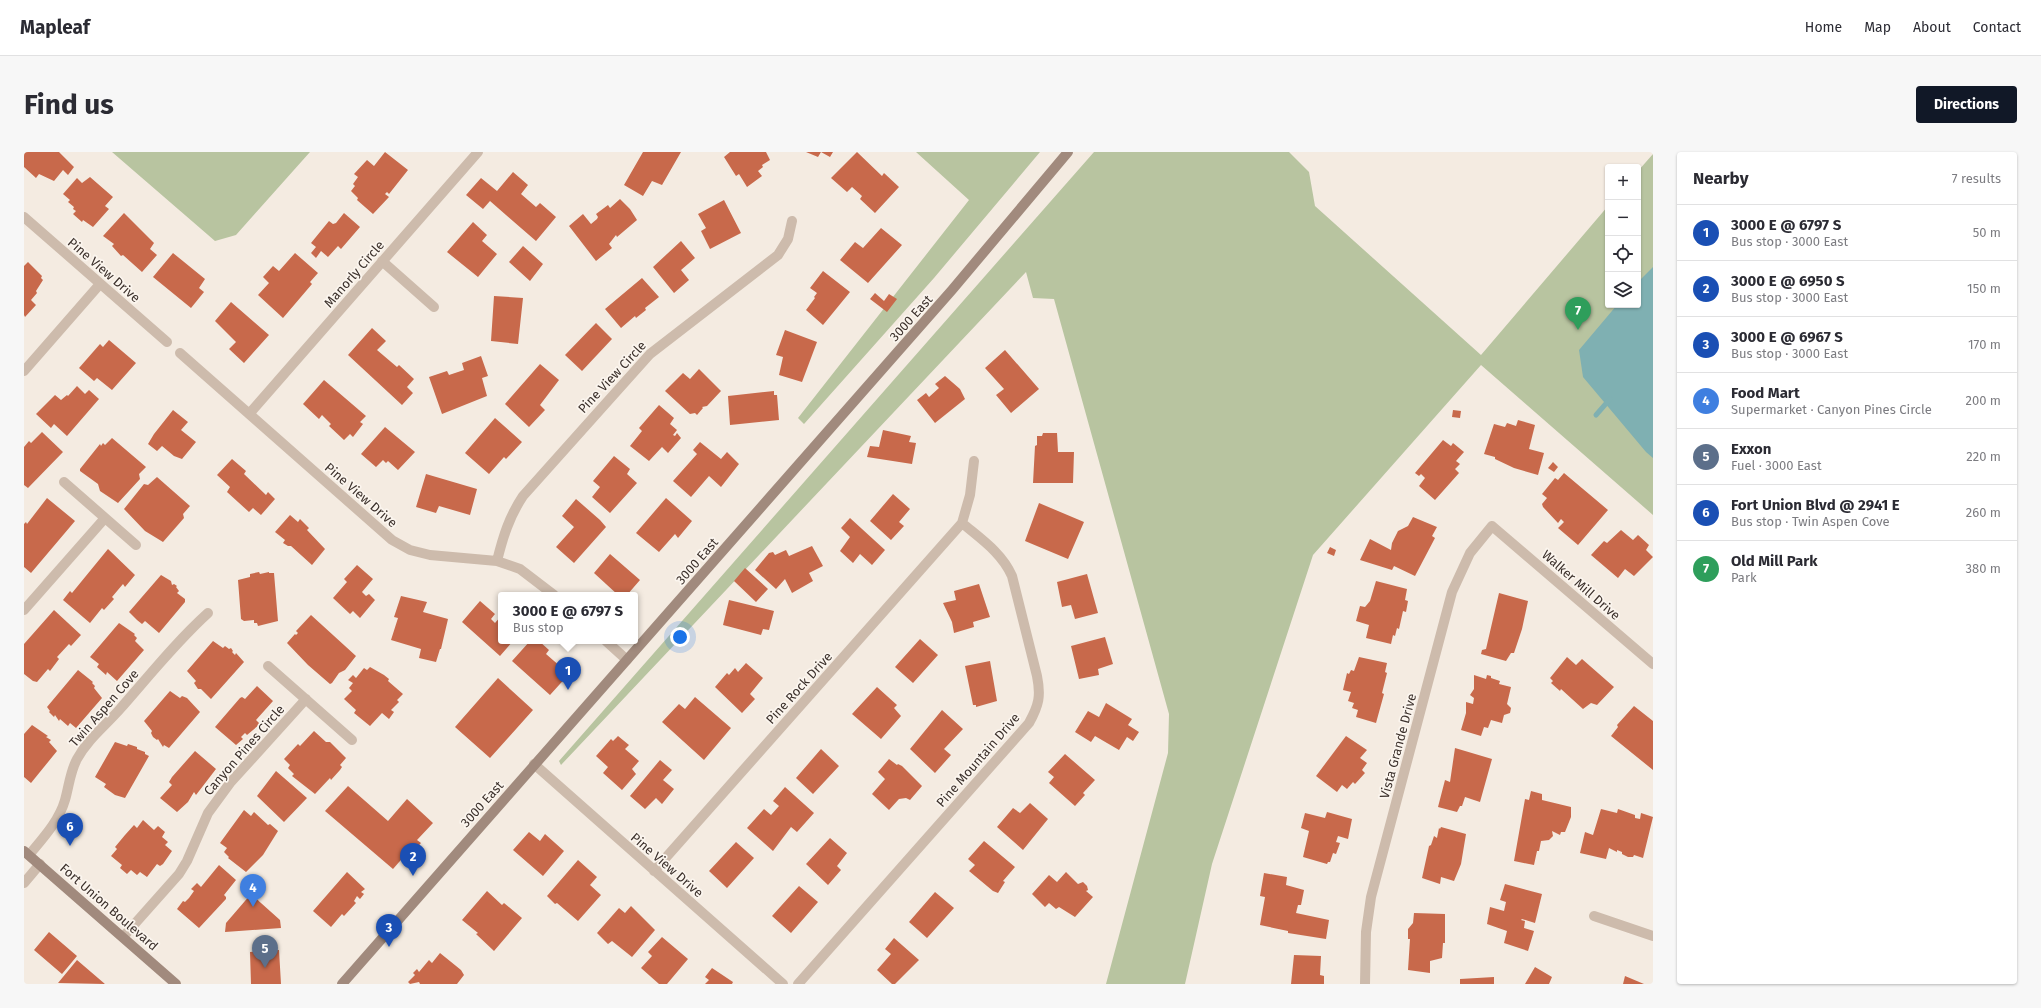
<!DOCTYPE html>
<meta charset="utf-8">
<style>
:root{--surface:#fff;--page:#f7f7f7;--text:#2b2b33;--muted:#7c7c81;--line:#e1e1e2;--accent:#111827}
body{margin:0;font-family:"Fira Sans",sans-serif;background:var(--page);color:var(--text)}
.controls{position:absolute;right:12px;top:12px;display:grid;overflow:hidden;border-radius:4px;box-shadow:0 1px 3px #0004}
.controls button{width:36px;height:36px;display:grid;place-items:center;padding:0;border:0;border-bottom:1px solid var(--line);background:var(--surface);color:var(--text);font:20px sans-serif}
.you{position:absolute;left:656px;top:485px;width:14px;height:14px;margin:-10px;border:3px solid #fff;border-radius:50%;background:#1a73e8;box-shadow:0 0 0 6px #1a73e833}
.badge{display:grid;place-items:center;width:26px;height:26px;border-radius:50%;background:var(--accent);color:#fff;font-size:13px;font-weight:700}
.pin{position:absolute;translate:-50% -33px;filter:drop-shadow(0 1px 2px #0008)}
.pin::after{content:'';position:absolute;top:21px;width:14px;height:12px;background:inherit;clip-path:polygon(0 0,100% 0,50% 100%)}
.popup{position:absolute;left:474px;top:440px;width:140px;height:52px;box-sizing:border-box;display:grid;place-content:center;border-radius:4px;background:var(--surface);filter:drop-shadow(0 1px 3px #0005);font-size:13px;white-space:nowrap;color:var(--muted)}
.popup b{font-size:15px;color:var(--text)}
.popup::after{content:'';position:absolute;left:50%;top:100%;margin-left:-8px;border:8px solid transparent;border-top-color:var(--surface)}
.list{margin:0;padding:0;list-style:none}
h2{display:flex;justify-content:space-between;align-items:center;height:52px;margin:0;padding:0 16px;font-size:17px}
h2 small{font-size:13px;font-weight:400;color:var(--muted)}
.list li{display:grid;grid-template-columns:26px 1fr auto;gap:12px;align-items:center;box-sizing:border-box;height:56px;padding:0 16px;border-top:1px solid var(--line)}
.list b{display:block;font-size:15px;white-space:nowrap}
.list p{margin:0;font-size:13px;white-space:nowrap;color:var(--muted)}
.list em{font-size:13px;font-style:normal;color:var(--muted)}
.icon{flex:none;width:22px;height:22px;fill:none;stroke:currentColor;stroke-width:2;stroke-linecap:round;stroke-linejoin:round}
.map{position:relative;flex:none;width:1629px;height:832px;overflow:hidden;border-radius:4px}
header{display:flex;align-items:center;gap:24px;box-sizing:border-box;height:56px;padding:0 20px;background:var(--surface);border-bottom:1px solid var(--line)}
header strong{font-size:19px}
nav{display:flex;gap:22px;margin-inline-start:auto;font-size:14px}
.intro{display:flex;align-items:center;justify-content:space-between;box-sizing:border-box;height:96px;padding:0 24px}
h1{margin:0;font-size:28px}
.button{padding:10px 18px;border-radius:4px;background:var(--accent);color:#fff;font-size:14px;font-weight:700}
main{display:flex;gap:24px;padding:0 24px}
aside{flex:1;background:var(--surface);border-radius:4px;box-shadow:0 1px 3px #0004}
.map>svg:first-child{display:block}
</style>
<header>
<strong>Mapleaf</strong>
<nav><a>Home</a><a>Map</a><a>About</a><a>Contact</a></nav>
</header>
<div class="intro"><h1>Find us</h1><a class="button">Directions</a></div>
<main>
<div class="map">
<svg width="1629" height="832" viewBox="0 0 1629 832">
<rect width="100%" height="100%" fill="#f4ebe1"/>
<path fill="#b8c4a0" d="M88 0H286L212 83 191 89Z
M892 0H1016L910 126 780 272 774 266 945 48Z
M1070 0H1265L1285 20 1291 54 1457 203 1584 54V153H1614V19L1629 2V363L1457 213 1289 403 1188 712 1161 832H1082L1144 601 1145 562 1030 147 1009 146 1002 120 537 613 535 609Z"/>
<path fill="#7fb0b2" d="M1629 115V306L1622 300 1559 225 1555 198 1593 153H1614V130Z"/>
<g fill="none" stroke-linecap="round" stroke-linejoin="round">
<path stroke="#7fb0b2" stroke-width="5" d="M1572 263 1586 247"/>
</g>
<path fill="#c8694b" d="M0 0H35L50 15 44 23 39 18 30 29 15 22 12 26 0 15Z
M361 0 384 18 365 42 363 40 361 42 365 45 349 62 333 48 334 46 327 39 331 34 329 32 334 25 330 22 343 8 350 14Z
M619 0H657L638 33 628 29 619 44 600 33Z
M706 0H742L746 8 738 13 739 15 734 19 738 24 723 35 715 22 712 24 700 5Z
M782 0H809L806 5 797 0 794 5Z
M833 0 858 24 860 21 875 35 851 61 836 47 838 44 828 35 823 40 807 26Z
M489 20 504 33 497 42 512 55 516 51 532 65 512 89 466 49 459 57 442 43 457 26 473 39Z
M66 25 89 45 81 54 85 57 69 75 59 68 58 70 49 62 52 59 49 57 50 55 44 50 46 48 39 42 53 26 58 31Z
M596 47 606 57 613 68 593 85 592 83 585 92 588 96 572 109 545 74 559 62 567 72 573 67 574 65 572 62 584 53 586 56Z
M700 48 717 81 686 97 677 79 682 76 674 62Z
M100 61 130 91 126 97 133 103 118 120 99 103 97 104 88 94 90 92 79 84Z
M320 61 336 75 317 97 314 94 304 105 297 99 292 106 287 101 292 95 287 91 305 69 309 72 312 71Z
M449 70 463 83 458 89 473 102 454 125 423 100Z
M857 76 878 93 844 131 816 108 831 90 839 96Z
M657 89 671 106 657 118 665 128 650 141 629 115Z
M499 94 519 112 506 129 485 110Z
M149 101 181 127 175 136 180 140 167 156 129 125Z
M271 101 294 121 286 130 288 132 259 166 234 143 245 131 239 125 249 114 255 119Z
M4 110 18 124 17 126 19 128 12 139 13 141 7 148 12 153 1 165 0 163V114Z
M799 119 826 140 799 173 782 158 791 146 790 145 793 141 786 136Z
M618 126 635 145 621 156 622 158 612 166 611 164 597 176 581 157Z
M851 141 860 149 865 142 873 147 863 160 846 147Z
M470 144 499 146 494 192 467 189Z
M207 150 245 183 220 211 205 197 212 190 191 169Z
M572 171 588 187 558 219 541 203Z
M348 176 362 189 353 198 373 215 375 213 390 227 383 235 389 241 378 253 324 203Z
M761 178 793 190 778 230 755 223 759 205 752 203Z
M85 188 112 211 88 238 73 226 70 229 55 216 76 192 79 195Z
M981 198 1015 237 987 261 972 243 980 237 961 216Z
M457 204 464 224 458 226 463 244 418 262 405 225 423 219 425 223 440 218 438 211Z
M516 212 535 228 516 253 521 258 505 275 481 252Z
M675 217 697 239 683 254 678 255 679 256 673 263 671 261 666 262 641 239 659 221 666 227Z
M921 224 936 237 941 247 911 271 893 248 902 241 905 245 915 236 911 232Z
M300 228 342 264 336 270 339 272 329 285 326 282 320 288 305 274 307 272 298 263 295 267 279 252Z
M53 234 61 242 65 238 75 247 43 284 30 272 27 276 12 262 31 243 37 248 43 243 44 244Z
M750 239V243H753L755 268 706 273 704 244Z
M635 253 650 266 646 272 653 278 649 283 651 284 653 281 657 286 644 301 638 295 625 309 606 294 618 279 615 276Z
M149 258 164 270 157 278 172 290 158 307 150 304 138 294 133 299 124 292 130 282Z
M1429 258 1437 259 1436 266 1428 265Z
M471 266 498 290 482 307 480 305 465 322 441 301Z
M1494 268 1511 273 1505 297 1520 301 1514 323 1490 316 1471 307V305L1460 302 1470 272 1481 275 1483 271 1492 274Z
M361 275 391 300 374 318 364 309 362 311 359 308 352 315 337 302Z
M859 278 887 284 885 290 892 291 888 312 843 305 846 294 855 295Z
M18 280 39 300 4 336 0 333V295L5 289 7 291Z
M1019 281H1033L1034 300H1050L1049 331H1009L1011 294 1013 293V284H1018Z
M88 286 122 315 115 322 116 327 94 351 76 339 74 332 56 319V317L76 292 77 294 79 291 81 293Z
M1419 288 1427 294 1429 291 1440 300 1432 309 1436 312 1431 317 1435 321 1411 348 1395 334 1401 326 1397 322 1395 324 1391 321Z
M676 290 697 307 703 300 715 312 697 335 685 324 667 345 649 329 673 302 669 298Z
M590 304 606 317 603 322 613 331 586 361 568 345 576 335 569 329Z
M208 307 222 319 220 322 242 343 244 340 251 347 237 363 229 356 225 360 203 340 206 335 193 323Z
M1529 310 1534 315 1530 320 1524 316Z
M1540 321 1584 358 1554 393 1534 376 1540 370 1537 367 1534 371 1519 355 1518 352 1523 346 1518 342 1531 326 1534 328Z
M402 322 453 337 446 363 415 354 412 361 392 355Z
M133 325 166 354 159 362 160 366 139 390 121 379 100 357 120 332 124 333Z
M869 342 886 357 875 370 880 374 867 388 846 369Z
M23 346 51 369 7 421 0 415V372L2 370 3 372Z
M642 346 668 369 654 386 651 382 635 400 612 381Z
M552 347 576 368 582 375 550 411 532 395 550 375 538 364Z
M1015 351 1060 370 1044 407 1001 389Z
M266 363 274 370 276 367 285 376 283 378 301 397 288 413 267 394H264L259 391 261 388 251 380Z
M1389 365 1413 375 1408 384 1411 386 1391 424 1370 414 1368 418 1336 408 1346 387 1367 398 1368 391 1374 379 1384 374Z
M826 366 861 398 848 413 836 402 829 411 816 399 826 385 817 376Z
M1597 378 1609 388 1614 383 1625 393 1622 398 1629 405 1610 424 1601 417 1594 426 1567 403 1580 389 1583 391Z
M788 394 799 414 785 421 789 429 768 441 761 427 752 437 731 418 745 401 749 400 751 403 762 398 765 404Z
M1306 395 1312 398 1310 404 1303 401Z
M84 397 111 423 101 435 99 432 88 445 90 447 80 458 78 456 66 471 39 448 46 439 48 441Z
M586 402 616 428 603 443H594L570 421Z
M333 413 349 427 338 440 342 444 345 442 351 448 336 466 329 459 326 462 309 446 323 430 320 427Z
M721 416 744 437 732 450 710 429Z
M235 420 236 422 245 420V421H250L254 469 234 474 233 471H230V468L220 469 217 467 214 428 226 425V422Z
M1063 422 1074 461 1051 467 1047 453 1038 455 1033 430Z
M137 423 147 429 148 433 150 432 153 434 152 435 155 439 153 441 161 447V450L135 481 121 469 118 472 113 468 105 460Z
M1352 429 1383 437 1381 448 1384 449 1382 460 1379 459 1375 477 1373 476 1371 484 1369 483 1367 492 1342 486 1345 473 1332 469 1336 454 1341 455 1346 449Z
M955 432 966 465 949 470 950 475 930 481 928 470 919 451 932 448 930 439Z
M1475 441 1504 449 1498 477 1490 501H1487L1482 509 1457 502 1458 498 1462 497Z
M377 444 403 450 399 460 424 467 417 497H416L412 510 395 506 397 497 367 488 374 466 370 465Z
M705 448 750 459 745 478 739 477 737 483 699 473Z
M456 449 471 462 467 467 471 471 477 464V489H489L476 504 438 470Z
M30 458 57 483 47 494 45 492 33 505 35 507 26 519 24 517 13 530 9 529 0 522V492Z
M287 463 332 504 321 518 315 521 308 531 306 532 284 513 263 491 271 482 272 483 274 481 272 479Z
M95 471 111 482 110 483 113 486 111 489 120 498 93 529 83 520 82 523 73 515 75 512 66 505Z
M1081 485 1089 512 1074 517 1075 523 1055 527 1047 494Z
M896 487 914 503 889 531 871 515Z
M189 489 199 496 201 494 205 497 207 496 209 499 208 500 211 503 212 501 220 510 187 547 177 537H174L170 531 172 529 163 519Z
M506 489H515L525 498 522 502 545 522 526 543 488 509Z
M1335 505 1363 511 1361 520 1363 521 1358 541 1360 542 1352 571 1332 565 1334 558 1328 556 1330 551 1324 549 1327 540 1319 538 1323 521 1325 522 1327 518 1330 519Z
M1543 505 1552 513 1558 507 1590 535 1573 553 1567 551 1559 557 1537 537 1536 539 1527 531 1529 529 1526 526Z
M966 509 973 549 952 555V553H949L941 514Z
M722 511 739 526 726 542 731 547 718 561 691 535 703 521 705 523 711 516 714 520Z
M346 515 360 523 365 527 364 529 379 542 373 548 375 550 367 558 370 560 365 567 358 561 346 574 330 561 332 558 320 547 328 539 325 536 329 531 324 528 329 523 332 526 340 516 343 518Z
M54 518 69 530 68 531 71 534 70 536 78 546 52 576 46 571 44 574 36 567 35 569 31 563 30 565 25 560 26 559 23 555Z
M1450 523 1462 527 1463 523 1467 524V526L1476 529 1475 532 1487 535 1483 552 1487 556 1486 561 1480 563 1478 571 1467 568 1464 576 1460 575 1457 584 1437 578 1442 561V550L1449 552 1450 546 1446 543 1450 537Z
M474 526 509 558 466 606 431 575Z
M233 534 249 549 232 568 236 572 223 583 221 581 217 585 219 587 212 593 191 575 216 546 218 545 221 547Z
M853 535 873 553 870 556 877 564 857 587 828 562Z
M146 539 156 546 158 544 163 546 176 560 145 596 140 593 139 595 134 587 133 588 129 585 127 581 128 579 120 569Z
M671 545 707 576 680 608 638 570 655 552 661 557Z
M1082 551 1108 567 1104 573 1115 580 1109 589 1103 585 1095 598 1071 584 1067 590 1051 580 1064 559 1075 565Z
M1610 554 1629 569V618L1587 584 1594 575 1593 573Z
M918 558 939 577 920 597 927 603 911 621 886 597Z
M8 573 24 584 22 585 27 588 25 590 33 599 7 631 0 625V582Z
M290 579 302 590H306L322 606 316 613 318 615 316 618 307 628 306 626 291 642 268 624 270 622 264 616 266 613 260 607 274 592 276 594Z
M594 584 605 593 601 597 615 609 608 617 612 622 598 638 579 621 584 615 572 604 587 587 589 589Z
M1322 584 1343 598 1336 606 1343 611 1338 618 1341 621 1331 632 1329 630 1323 637 1318 633 1313 640 1292 624Z
M91 590 103 594 104 592 113 595V597L121 600V602L125 604 101 646 91 643 80 635 82 632 71 625Z
M1431 596 1468 607 1456 650 1441 645 1438 654H1436L1433 660 1414 655 1421 628 1426 630Z
M797 597 815 614 789 642 772 626Z
M171 599 192 617 172 643 170 640 164 650 153 660 136 646 148 633 145 630 148 625Z
M1041 602 1071 628 1059 641 1061 643 1051 654 1025 631 1030 625 1024 620Z
M865 607 873 613 874 612 878 614 898 634 886 648 882 646 875 647 865 658 848 642 861 627 854 620Z
M636 608 648 618 639 628 650 637 638 652 632 646 621 657 606 644Z
M252 619 283 646 260 670 233 644Z
M324 634 364 669 383 647 409 671 393 688 397 691 386 703 383 701 369 717 301 659Z
M761 635 790 661 773 680 767 675 749 699 723 676 740 657 747 663 755 654 749 649Z
M1507 639 1518 642V648L1547 655V665L1541 680H1537L1536 683 1528 679 1529 684 1525 688 1517 689 1515 699H1513L1510 713 1490 709 1501 647 1505 648Z
M1006 651 1024 667 999 698 973 675 989 656 996 661Z
M1577 657 1593 661 1594 657 1611 663V666L1616 667 1617 661 1629 665 1619 706 1610 703 1609 705H1604L1598 702V700L1593 698V700L1585 696 1582 707 1556 701 1561 680 1569 683Z
M220 658 227 664 230 660 244 673 246 672 254 679 239 703 222 720 204 706 205 705 200 700 203 696 196 691Z
M1303 660 1328 667 1324 687 1314 684 1312 690 1316 691 1312 702 1309 701 1306 710H1304L1303 712 1279 705 1285 679 1277 676 1281 661 1301 666Z
M119 668 130 678 134 674 141 680 138 685 144 690 141 693 148 699 139 712 136 714 133 712 123 725 116 720 113 723 107 718 103 722 96 716 98 713 87 704 93 697 91 695 101 683 110 673 113 676Z
M1417 675 1442 682 1437 712 1430 729 1417 725 1416 732 1398 726 1405 694 1407 693 1410 684 1413 686 1415 676 1416 677Z
M505 680 516 689 521 682 540 699 519 724 489 698Z
M806 686 823 701 813 714 817 718 804 733 782 712Z
M960 689 991 715 979 729 981 730 974 741 969 739 945 719 951 713 944 707Z
M712 690 730 706 703 736 685 719Z
M554 708 573 725 566 733 577 743 554 769 533 751 531 752 523 744Z
M195 713 212 728 200 743 202 745V747L175 776 153 757 159 749 161 750 165 746 170 739 167 737 173 731 177 735Z
M323 720 341 737 337 740 340 742 336 747 333 744 330 749 332 751 320 764 318 762 307 775 289 759Z
M1042 720 1054 732 1059 730 1063 734 1064 738 1062 739 1069 745 1051 765 1035 755 1032 757 1025 751 1021 755 1008 742 1025 723 1033 730Z
M1240 721 1263 725 1262 733 1280 738 1277 753H1274L1272 761 1305 768 1302 787 1264 781V779L1236 773 1241 745 1236 744Z
M1481 732 1518 742 1511 771 1498 767 1497 768 1501 769 1500 776 1510 779 1504 799 1480 791 1483 779 1463 772 1466 755 1480 759 1482 750 1476 748Z
M775 734 794 750 767 781 748 764Z
M463 739 478 753 480 751 498 766 470 799 452 782 454 781 438 768Z
M911 740 930 756 903 786 885 770Z
M227 742 256 768 257 776 201 780 202 771Z
M607 754 631 778 608 805 588 789 584 792 573 781 595 756 601 761Z
M1390 761 1421 762V791H1419L1418 806 1406 809V821L1384 818 1386 787H1384V777L1389 771Z
M25 780 53 804 38 822 10 798Z
M638 785 664 807 643 832H635L617 816 628 804 624 800Z
M870 786 895 808 871 832H868L853 818 867 802 861 797Z
M255 798 257 832H227L226 800Z
M416 801 437 818 440 823 433 832H396L395 830 386 832 384 830 391 823 389 821 393 817 395 820 405 808 408 811Z
M1270 803 1297 804 1296 823 1300 824V832H1267Z
M53 808 81 832 34 831Z
M1511 815 1528 825 1525 832H1501Z
M688 816 709 830 708 832H681L685 828 681 825Z
M1601 824 1620 832H1599Z
M1470 825V832H1436V827Z"/>
<g fill="none" stroke-linecap="round" stroke-linejoin="round">
<path stroke="#cdbbac" stroke-width="10" d="M0 65 143 190
M358 109 410 155
M156 201 368 388 386 398 406 403 473 409 496 417 530 443
M0 219 76 132
M225 262 454 0
M40 330 112 393
M473 409C479 385 485 365 499 344L626 202 754 103 764 87 768 69
M0 458 81 366
M582 489 603 508
M244 514 328 588
M510 612 759 832
M5 703C19 686 35 669 41 648 45 634 46 620 53 607 64 587 81 574 96 557 125 524 152 490 184 461
M630 719 938 371 946 343 950 309
M0 731 16 712
M1570 764 1629 784
M99 785 155 722 163 709 184 661 206 631 282 547
M774 832 1005 571C1015 553 1017 544 1013 524L988 424C978 401 957 387 938 371
M1341 832 1342 780 1347 745 1428 440 1446 401 1468 374 1629 512"/>
<path stroke="#a18a7d" stroke-width="10" d="M0 699 152 832
M318 832 928 138 1044 0"/>
</g>
<g text-anchor="middle" dominant-baseline="central" stroke-width="3.5" stroke-linejoin="round" paint-order="stroke">
<g font-size="13" fill="#3b302b" stroke="#fbf5ee">
<text transform="translate(80 118) rotate(41)">Pine View Drive</text>
<text transform="translate(330 122) rotate(-49)">Manorly Circle</text>
<text transform="translate(887 166) rotate(-48)">3000 East</text>
<text transform="translate(588 225) rotate(-47)">Pine View Circle</text>
<text transform="translate(337 343) rotate(41)">Pine View Drive</text>
<text transform="translate(673 409) rotate(-49)">3000 East</text>
<text transform="translate(1557 433) rotate(41)">Walker Mill Drive</text>
<text transform="translate(775 536) rotate(-48)">Pine Rock Drive</text>
<text transform="translate(80 556) rotate(-49)">Twin Aspen Cove</text>
<text transform="translate(1374 594) rotate(-75)">Vista Grande Drive</text>
<text transform="translate(220 598) rotate(-49)">Canyon Pines Circle</text>
<text transform="translate(954 608) rotate(-49)">Pine Mountain Drive</text>
<text transform="translate(458 652) rotate(-48)">3000 East</text>
<text transform="translate(643 713) rotate(41)">Pine View Drive</text>
<text transform="translate(85 755) rotate(41)">Fort Union Boulevard</text>
</g>
</g>
</svg>
<div class="controls">
<button>+</button>
<button>−</button>
<button><svg class="icon" aria-label="locate" viewBox="0 0 24 24"><circle cx="12" cy="12" r="6"/><path d="M12 2v4M12 18v4M2 12h4M18 12h4"/></svg></button>
<button><svg class="icon" aria-label="layers" viewBox="0 0 24 24"><path d="M12 4l9 5-9 5-9-5zM3 14l9 5 9-5"/></svg></button>
</div>
<div class="you"></div>
<div class="pin badge" style="left:544px;top:538px;background:#1a4fb4">1</div>
<div class="popup"><b>3000 E @ 6797 S</b>Bus stop</div>
<div class="pin badge" style="left:389px;top:724px;background:#1a4fb4">2</div>
<div class="pin badge" style="left:365px;top:795px;background:#1a4fb4">3</div>
<div class="pin badge" style="left:229px;top:755px;background:#3f7fe0">4</div>
<div class="pin badge" style="left:241px;top:816px;background:#5c6f8a">5</div>
<div class="pin badge" style="left:46px;top:694px;background:#1a4fb4">6</div>
<div class="pin badge" style="left:1554px;top:178px;background:#2e9e5b">7</div>
</div>
<aside>
<h2>Nearby<small>7 results</small></h2>
<ul class="list">
<li><span class="badge" style="background:#1a4fb4">1</span><div><b>3000 E @ 6797 S</b><p>Bus stop · 3000 East</p></div><em>50 m</em></li>
<li><span class="badge" style="background:#1a4fb4">2</span><div><b>3000 E @ 6950 S</b><p>Bus stop · 3000 East</p></div><em>150 m</em></li>
<li><span class="badge" style="background:#1a4fb4">3</span><div><b>3000 E @ 6967 S</b><p>Bus stop · 3000 East</p></div><em>170 m</em></li>
<li><span class="badge" style="background:#3f7fe0">4</span><div><b>Food Mart</b><p>Supermarket · Canyon Pines Circle</p></div><em>200 m</em></li>
<li><span class="badge" style="background:#5c6f8a">5</span><div><b>Exxon</b><p>Fuel · 3000 East</p></div><em>220 m</em></li>
<li><span class="badge" style="background:#1a4fb4">6</span><div><b>Fort Union Blvd @ 2941 E</b><p>Bus stop · Twin Aspen Cove</p></div><em>260 m</em></li>
<li><span class="badge" style="background:#2e9e5b">7</span><div><b>Old Mill Park</b><p>Park</p></div><em>380 m</em></li>
</ul>
</aside>
</main>
